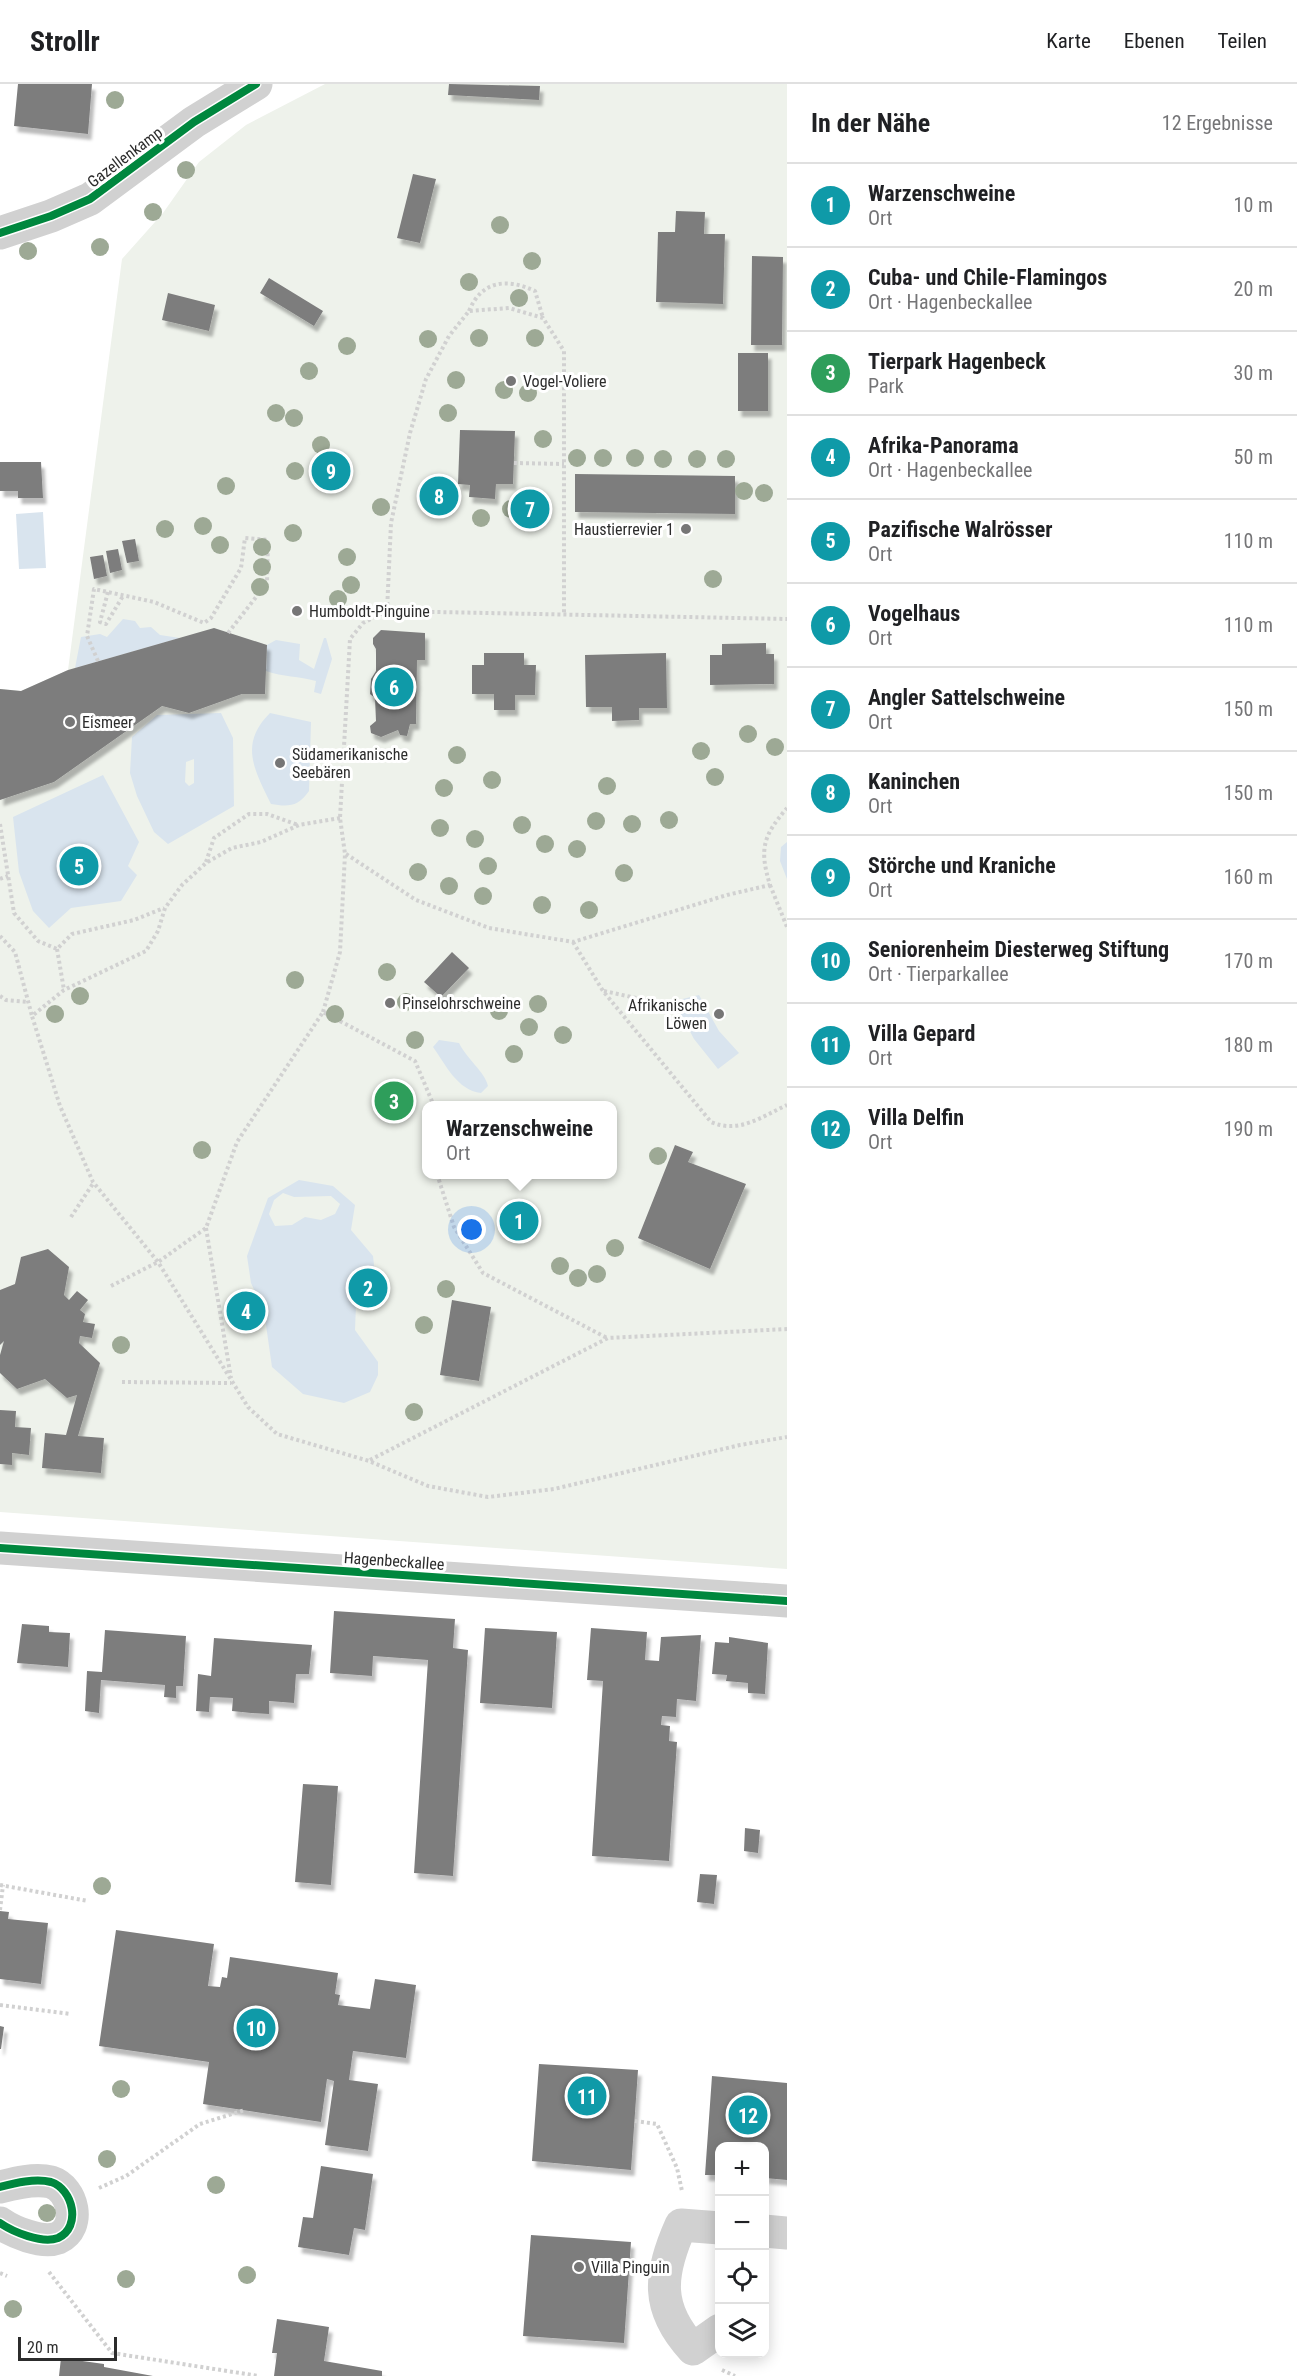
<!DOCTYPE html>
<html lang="de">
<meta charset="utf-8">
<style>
:root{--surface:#fff;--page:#f2f2f2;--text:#202124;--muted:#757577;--line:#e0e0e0;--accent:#b45309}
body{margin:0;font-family:"Roboto Condensed",sans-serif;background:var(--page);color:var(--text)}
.controls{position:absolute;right:18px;bottom:18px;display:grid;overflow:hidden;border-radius:12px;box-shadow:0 3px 15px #0003}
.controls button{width:54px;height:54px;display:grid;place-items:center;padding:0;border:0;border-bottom:2px solid var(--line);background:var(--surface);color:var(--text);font:30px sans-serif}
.scale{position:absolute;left:18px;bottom:15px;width:99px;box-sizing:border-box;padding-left:6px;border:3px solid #2c2c2c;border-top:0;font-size:16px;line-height:21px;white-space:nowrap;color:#2c2c2c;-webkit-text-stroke:4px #fff;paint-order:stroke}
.you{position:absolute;left:472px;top:1146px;width:21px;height:21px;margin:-15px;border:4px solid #fff;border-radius:50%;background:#1a73e8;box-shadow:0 0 0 9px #1a73e833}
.badge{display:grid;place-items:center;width:39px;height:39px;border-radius:50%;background:var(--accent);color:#fff;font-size:20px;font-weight:700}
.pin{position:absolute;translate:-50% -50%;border:3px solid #fff;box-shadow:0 2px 6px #0006}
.popup{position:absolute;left:422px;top:1017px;width:195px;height:78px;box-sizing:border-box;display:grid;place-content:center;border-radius:12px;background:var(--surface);filter:drop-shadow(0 2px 4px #0005);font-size:20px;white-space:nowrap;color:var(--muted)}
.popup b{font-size:22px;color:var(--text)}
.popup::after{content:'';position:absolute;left:50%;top:100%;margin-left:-12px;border:12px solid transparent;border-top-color:var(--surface)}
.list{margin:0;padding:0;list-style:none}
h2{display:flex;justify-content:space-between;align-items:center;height:78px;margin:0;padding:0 24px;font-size:26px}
h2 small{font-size:20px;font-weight:400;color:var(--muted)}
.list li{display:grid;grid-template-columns:39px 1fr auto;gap:18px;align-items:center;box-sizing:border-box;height:84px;padding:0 24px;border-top:2px solid var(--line)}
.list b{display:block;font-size:22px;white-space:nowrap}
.list p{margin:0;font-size:20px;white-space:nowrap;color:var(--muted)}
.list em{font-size:20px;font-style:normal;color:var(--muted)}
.icon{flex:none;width:33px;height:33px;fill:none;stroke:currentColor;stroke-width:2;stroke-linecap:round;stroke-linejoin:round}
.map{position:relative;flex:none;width:787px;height:2292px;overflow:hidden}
header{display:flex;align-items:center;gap:36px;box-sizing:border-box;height:84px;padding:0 30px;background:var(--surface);border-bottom:2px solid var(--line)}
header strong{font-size:28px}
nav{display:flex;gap:33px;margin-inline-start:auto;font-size:21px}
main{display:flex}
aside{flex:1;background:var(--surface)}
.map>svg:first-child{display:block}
</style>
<header>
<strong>Strollr</strong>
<nav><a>Karte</a><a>Ebenen</a><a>Teilen</a></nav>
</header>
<main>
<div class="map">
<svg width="787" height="2292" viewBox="0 0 787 2292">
<defs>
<filter id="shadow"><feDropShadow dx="3.5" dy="6" stdDeviation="1.5" flood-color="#0004"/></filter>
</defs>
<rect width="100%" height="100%" fill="#fff"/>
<path fill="#eef2eb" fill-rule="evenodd" d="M325 0H787V1485L0 1428V605L21 607 68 586 122 175 163 129 199 78 246 41ZM426 1022H612V1090H426Z"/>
<path fill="#d9e4ee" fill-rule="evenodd" d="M43 428 46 484 19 485 16 430Z
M123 535 135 537 140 544 151 543 160 551 180 554 75 584 81 553 100 550 107 553Z
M324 554H326L332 575 321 610 314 608 316 597C299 592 283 593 266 587L267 561 276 556 300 560 299 576 314 585Z
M221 629 233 654 234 722 168 760 154 748 137 712 130 689 132 653 157 631ZM194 675V699L189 702 185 698 186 678Z
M270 629 311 638 309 707C298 723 288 723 271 720 254 685 239 660 270 629Z
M103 691 139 758 128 782 137 791 121 817 71 824 49 844 33 827 19 788 13 733Z
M787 758V795L780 777 781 763Z
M699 911 719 947 739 969 718 985 694 955 674 917Z
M439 956 459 959C466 974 485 988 488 1002L481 1009C457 1006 446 981 433 963Z
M299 1096 333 1102 355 1121 351 1146 373 1172 375 1190 356 1221 355 1246 378 1278V1291L370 1308 344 1319 303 1310 272 1283 264 1227 251 1199 247 1172 268 1114ZM283 1109 294 1113 331 1112 340 1120 335 1130 321 1136 305 1133 292 1141 275 1142 269 1130 274 1116Z"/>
<path fill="#7d7d7d" filter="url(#shadow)" d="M18 0H92L88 50 14 42Z
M449 0 540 2 539 16 448 11Z
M413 90 436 95 420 159 397 154Z
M676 127 705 128 704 150H725L723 220 656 218 658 148H675Z
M752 172 783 173 782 261H751Z
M269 194 323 227 314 242 260 209Z
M168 209 215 221 209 247 162 236Z
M738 269H768V327H738Z
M460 346 515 347 513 400H496L495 415 469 413 470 401 458 400Z
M0 378H41L43 414H18V407H0Z
M575 390 735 392V430L575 428Z
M135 455 139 477 127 479 122 457Z
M118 465 122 486 110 489 106 467Z
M103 471 107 492 94 495 90 473Z
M214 544 267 561 265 610H242L189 629 162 622 54 698 0 716V605L21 607 68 586Z
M381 546 425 549V576H417L416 640H410L407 652 400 651 398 646 381 653 371 649 370 642 376 637 375 614 370 610 371 595 376 587V565L373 560V554Z
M766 559V570H774V600L710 601V571H722V560Z
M484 569H524V581H536L535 611H515V626H494V610H472V581H484Z
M666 569 667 624H639V636L612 637V623H586L585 571Z
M452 868 469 884 441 913 424 898Z
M675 1061 693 1068 688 1078 746 1100 710 1185 638 1154Z
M48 1165 69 1183 64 1211 69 1216 77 1207 88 1216 80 1226 85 1230 83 1238 95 1240 92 1254 80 1252 79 1259 100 1279 78 1352 104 1354 101 1389 42 1384 45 1349 66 1351 77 1311 67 1314 45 1295 17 1305 0 1289V1271L4 1257 0 1261V1206L15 1200 21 1173Z
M452 1216 491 1223 479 1297 440 1291Z
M0 1326 16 1327 15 1343 31 1344 29 1371 12 1369V1381L0 1380Z
M334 1527 455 1535 453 1564 468 1566 453 1792 414 1789 428 1576 373 1572 372 1592 330 1589Z
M22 1540 49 1542V1548L70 1549 68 1583 17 1579Z
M485 1544 557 1548 552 1624 480 1619Z
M591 1544 647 1548 645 1576 659 1577 661 1553 701 1551 696 1617 677 1615 676 1633 662 1632 661 1641 670 1642 669 1657 677 1658 669 1777 592 1772 603 1597 587 1596Z
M105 1546 186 1552 183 1602H176V1614L164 1613 165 1601 101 1596 99 1629 85 1627 87 1587 102 1588Z
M729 1553 768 1559 765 1610 748 1609V1599L726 1597 727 1591 712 1590 715 1558 729 1559Z
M214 1554 312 1561 309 1590H296L294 1619 269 1617V1630L251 1629 232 1627 233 1614 210 1613 209 1628 196 1627 198 1590 211 1592Z
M303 1700 338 1702 331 1801 295 1798Z
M745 1744 760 1746 758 1769 744 1767Z
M700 1790 717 1791 714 1820 697 1818Z
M0 1827 9 1828 8 1835 48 1839 41 1900 0 1895Z
M116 1846 214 1860 208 1902 220 1903 222 1893 227 1894 230 1873 338 1889 335 1910 340 1911 338 1921 370 1925 375 1895 416 1901 406 1974 353 1967 349 1996 378 2000 368 2067 325 2061 334 1997 327 1995 321 2038 203 2020 209 1978 99 1962Z
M0 1942 4 1943 1 1965H0Z
M539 1980 638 1986 631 2086 532 2077Z
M712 1992 787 1999V2096L765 2094V2062H720V2091H705Z
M321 2082 373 2090 365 2146 354 2144 349 2171 298 2163 303 2133 313 2134Z
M531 2151 631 2158 624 2259 523 2252Z
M277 2235 329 2243 324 2277 382 2287V2292H274L277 2269H272Z
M61 2274 104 2280V2283L153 2292H59Z"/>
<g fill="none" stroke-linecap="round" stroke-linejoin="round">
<path stroke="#d1d1d1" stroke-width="4" stroke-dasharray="3 3" stroke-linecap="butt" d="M469 227C482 196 507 194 535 207L543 234
M514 379 564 380
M108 508 100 538 106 540 123 512
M387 527 391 439 410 349 426 295 449 252 469 227 509 224 543 234 564 267V529
M98 577 87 552 94 505 154 518 204 539 211 534 241 484 245 454 268 456 267 499 228 549
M340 734 299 741 261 758 232 764 206 779 182 801 165 824 158 847 146 867 64 906 32 932 60 1022 93 1098 158 1178 248 1323 277 1350 369 1377 428 1402 488 1413 554 1405 740 1361 787 1353
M0 740 14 829 38 857 57 865 72 850 134 836 164 824
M346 770 416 816 489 844 573 858 727 811 770 801C759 765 763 752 787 724
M206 778 214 754 249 730H267L298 741
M0 795 8 792
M770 801 787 843
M0 852 15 868 32 932
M573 858 603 907 711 1038C739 1050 761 1033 787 1021
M57 865 64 906
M604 907 659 919
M0 912 6 916 28 918
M323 928 340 868 345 770 340 734 350 555 363 539 387 527 787 535
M437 1090 454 1143 483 1189 607 1254
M71 1133 94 1098
M206 1144 231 1294
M111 1202 158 1178 206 1144 237 1058 323 928 415 977 434 1022
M122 1298 231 1299
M370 1376 608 1254 787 1245
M0 1801 88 1817
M0 1826 3 1801
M0 1921 71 1930
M635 2037 657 2040 677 2084 682 2107
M99 2104 126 2092 200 2040 245 2026
M49 2188 112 2269 259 2292
M0 2189 7 2192
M722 2286 735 2292"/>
<path stroke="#d1d1d1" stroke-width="33" d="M0 149 51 132 90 115 194 38 256 0
M0 1464 787 1517
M0 2103C15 2099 35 2094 51 2098 73 2105 82 2143 58 2154 42 2160 13 2148 0 2139
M720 2144 681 2141C659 2190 655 2224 693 2265L720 2246
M764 2147 787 2149"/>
<defs>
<path id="cycleway" d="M0 149 51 132 90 115 194 38 256 0
M0 1464 787 1517
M0 2103C15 2099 35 2094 51 2098 73 2105 82 2143 58 2154 42 2160 13 2148 0 2139"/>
</defs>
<use href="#cycleway" stroke="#fff" stroke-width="11"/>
<use href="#cycleway" stroke="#00873e" stroke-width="8"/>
</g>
<g fill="#9da995">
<circle cx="115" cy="16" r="9"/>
<circle cx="186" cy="86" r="9"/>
<circle cx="153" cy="128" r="9"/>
<circle cx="500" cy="141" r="9"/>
<circle cx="100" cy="163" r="9"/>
<circle cx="28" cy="167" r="9"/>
<circle cx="532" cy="177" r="9"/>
<circle cx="469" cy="198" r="9"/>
<circle cx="519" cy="214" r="9"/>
<circle cx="479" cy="254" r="9"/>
<circle cx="535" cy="254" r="9"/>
<circle cx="428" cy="255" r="9"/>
<circle cx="347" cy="262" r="9"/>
<circle cx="309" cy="287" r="9"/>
<circle cx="456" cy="296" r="9"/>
<circle cx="504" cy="306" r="9"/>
<circle cx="528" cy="309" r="9"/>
<circle cx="276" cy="329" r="9"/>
<circle cx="448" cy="329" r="9"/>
<circle cx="294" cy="334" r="9"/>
<circle cx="543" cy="355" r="9"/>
<circle cx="321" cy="361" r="9"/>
<circle cx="577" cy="374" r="9"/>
<circle cx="603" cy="374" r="9"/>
<circle cx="635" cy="374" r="9"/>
<circle cx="663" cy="375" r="9"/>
<circle cx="697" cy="375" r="9"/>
<circle cx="726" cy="375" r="9"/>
<circle cx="295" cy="387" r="9"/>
<circle cx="320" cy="394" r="9"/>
<circle cx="226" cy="402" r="9"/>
<circle cx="744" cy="407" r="9"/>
<circle cx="764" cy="409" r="9"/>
<circle cx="381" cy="423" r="9"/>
<circle cx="511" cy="425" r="9"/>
<circle cx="481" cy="434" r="9"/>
<circle cx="203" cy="442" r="9"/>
<circle cx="165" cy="445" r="9"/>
<circle cx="293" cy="449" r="9"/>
<circle cx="220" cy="461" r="9"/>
<circle cx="262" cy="463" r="9"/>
<circle cx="347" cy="473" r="9"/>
<circle cx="262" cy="483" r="9"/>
<circle cx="713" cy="495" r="9"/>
<circle cx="351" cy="501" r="9"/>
<circle cx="260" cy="503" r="9"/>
<circle cx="338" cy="515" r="9"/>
<circle cx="748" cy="650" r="9"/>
<circle cx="775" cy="663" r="9"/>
<circle cx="701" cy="667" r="9"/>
<circle cx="457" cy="671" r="9"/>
<circle cx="715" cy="693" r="9"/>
<circle cx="492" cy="696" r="9"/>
<circle cx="607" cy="702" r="9"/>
<circle cx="444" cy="704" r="9"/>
<circle cx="669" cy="736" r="9"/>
<circle cx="596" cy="737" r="9"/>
<circle cx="632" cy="740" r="9"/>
<circle cx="522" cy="741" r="9"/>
<circle cx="440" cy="744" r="9"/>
<circle cx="475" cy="755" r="9"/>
<circle cx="545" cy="760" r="9"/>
<circle cx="577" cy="765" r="9"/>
<circle cx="488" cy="782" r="9"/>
<circle cx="418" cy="788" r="9"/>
<circle cx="624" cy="789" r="9"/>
<circle cx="449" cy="802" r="9"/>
<circle cx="483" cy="812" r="9"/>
<circle cx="542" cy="821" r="9"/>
<circle cx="589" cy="826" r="9"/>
<circle cx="387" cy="888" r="9"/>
<circle cx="295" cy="896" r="9"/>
<circle cx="80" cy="912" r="9"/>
<circle cx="406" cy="918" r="9"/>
<circle cx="538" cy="920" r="9"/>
<circle cx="499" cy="927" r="9"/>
<circle cx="55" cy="930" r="9"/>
<circle cx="335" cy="930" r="9"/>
<circle cx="529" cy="943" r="9"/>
<circle cx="563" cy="951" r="9"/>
<circle cx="415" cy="956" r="9"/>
<circle cx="514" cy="970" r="9"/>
<circle cx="202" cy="1066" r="9"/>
<circle cx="658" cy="1072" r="9"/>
<circle cx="615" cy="1164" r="9"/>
<circle cx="560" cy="1182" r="9"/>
<circle cx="597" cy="1190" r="9"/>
<circle cx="578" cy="1194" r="9"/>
<circle cx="446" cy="1205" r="9"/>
<circle cx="424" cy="1241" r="9"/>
<circle cx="121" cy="1261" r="9"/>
<circle cx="414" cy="1328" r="9"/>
<circle cx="102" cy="1802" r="9"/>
<circle cx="121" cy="2005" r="9"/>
<circle cx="107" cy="2075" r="9"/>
<circle cx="216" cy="2101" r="9"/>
<circle cx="47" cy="2129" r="9"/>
<circle cx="247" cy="2191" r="9"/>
<circle cx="126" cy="2195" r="9"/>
<circle cx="13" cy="2225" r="9"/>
</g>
<g fill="#767676" stroke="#fff" stroke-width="2">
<circle cx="511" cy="297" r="6"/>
<circle cx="686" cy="445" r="6"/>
<circle cx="297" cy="527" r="6"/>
<circle cx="70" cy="638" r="6"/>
<circle cx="280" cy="679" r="6"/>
<circle cx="390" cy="919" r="6"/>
<circle cx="719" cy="930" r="6"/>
<circle cx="579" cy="2183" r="6"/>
</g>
<g text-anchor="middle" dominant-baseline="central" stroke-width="6" stroke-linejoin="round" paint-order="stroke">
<g font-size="16" fill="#2c2c2c" stroke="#fff">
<text transform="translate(125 73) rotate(-37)">Gazellenkamp</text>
<text transform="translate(394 1477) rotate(4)">Hagenbeckallee</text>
</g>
<g font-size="16" fill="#2c2c2c" stroke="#fff" text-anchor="start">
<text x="523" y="297">Vogel-Voliere</text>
<text x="674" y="445" text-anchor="end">Haustierrevier 1</text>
<text x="309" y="527">Humboldt-Pinguine</text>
<text x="82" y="638">Eismeer</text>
<text x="292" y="670">Südamerikanische<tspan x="292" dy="18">Seebären</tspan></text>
<text x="402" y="919">Pinselohrschweine</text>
<text x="707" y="921" text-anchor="end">Afrikanische<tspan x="707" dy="18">Löwen</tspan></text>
<text x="591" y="2183">Villa Pinguin</text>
</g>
</g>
</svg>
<div class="controls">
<button>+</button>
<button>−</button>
<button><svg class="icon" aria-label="locate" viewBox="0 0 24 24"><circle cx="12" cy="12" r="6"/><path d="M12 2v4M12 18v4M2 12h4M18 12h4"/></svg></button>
<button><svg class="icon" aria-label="layers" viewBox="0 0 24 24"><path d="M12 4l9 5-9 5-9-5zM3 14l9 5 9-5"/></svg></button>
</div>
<div class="scale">20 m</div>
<div class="you"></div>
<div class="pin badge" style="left:519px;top:1137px;background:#0f9aa8">1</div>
<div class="popup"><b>Warzenschweine</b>Ort</div>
<div class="pin badge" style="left:368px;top:1204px;background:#0f9aa8">2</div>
<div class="pin badge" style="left:394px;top:1017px;background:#2e9e5b">3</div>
<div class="pin badge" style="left:246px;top:1227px;background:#0f9aa8">4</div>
<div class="pin badge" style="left:79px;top:782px;background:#0f9aa8">5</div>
<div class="pin badge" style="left:394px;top:603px;background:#0f9aa8">6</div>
<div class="pin badge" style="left:530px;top:425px;background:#0f9aa8">7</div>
<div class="pin badge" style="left:439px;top:412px;background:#0f9aa8">8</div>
<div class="pin badge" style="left:331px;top:387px;background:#0f9aa8">9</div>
<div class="pin badge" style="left:256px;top:1944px;background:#0f9aa8">10</div>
<div class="pin badge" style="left:587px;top:2012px;background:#0f9aa8">11</div>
<div class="pin badge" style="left:748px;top:2031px;background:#0f9aa8">12</div>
</div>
<aside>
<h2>In der Nähe<small>12 Ergebnisse</small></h2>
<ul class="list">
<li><span class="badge" style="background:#0f9aa8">1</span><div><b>Warzenschweine</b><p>Ort</p></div><em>10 m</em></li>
<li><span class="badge" style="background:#0f9aa8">2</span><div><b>Cuba- und Chile-Flamingos</b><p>Ort · Hagenbeckallee</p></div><em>20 m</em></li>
<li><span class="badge" style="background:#2e9e5b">3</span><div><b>Tierpark Hagenbeck</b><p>Park</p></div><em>30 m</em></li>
<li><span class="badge" style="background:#0f9aa8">4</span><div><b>Afrika-Panorama</b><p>Ort · Hagenbeckallee</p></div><em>50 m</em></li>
<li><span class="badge" style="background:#0f9aa8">5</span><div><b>Pazifische Walrösser</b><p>Ort</p></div><em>110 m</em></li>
<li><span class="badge" style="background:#0f9aa8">6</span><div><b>Vogelhaus</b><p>Ort</p></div><em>110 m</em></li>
<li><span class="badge" style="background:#0f9aa8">7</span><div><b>Angler Sattelschweine</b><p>Ort</p></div><em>150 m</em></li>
<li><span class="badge" style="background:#0f9aa8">8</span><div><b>Kaninchen</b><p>Ort</p></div><em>150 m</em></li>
<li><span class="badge" style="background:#0f9aa8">9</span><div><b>Störche und Kraniche</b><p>Ort</p></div><em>160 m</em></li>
<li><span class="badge" style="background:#0f9aa8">10</span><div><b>Seniorenheim Diesterweg Stiftung</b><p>Ort · Tierparkallee</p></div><em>170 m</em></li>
<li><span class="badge" style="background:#0f9aa8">11</span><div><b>Villa Gepard</b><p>Ort</p></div><em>180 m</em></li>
<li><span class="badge" style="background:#0f9aa8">12</span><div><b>Villa Delfin</b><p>Ort</p></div><em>190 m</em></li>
</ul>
</aside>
</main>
